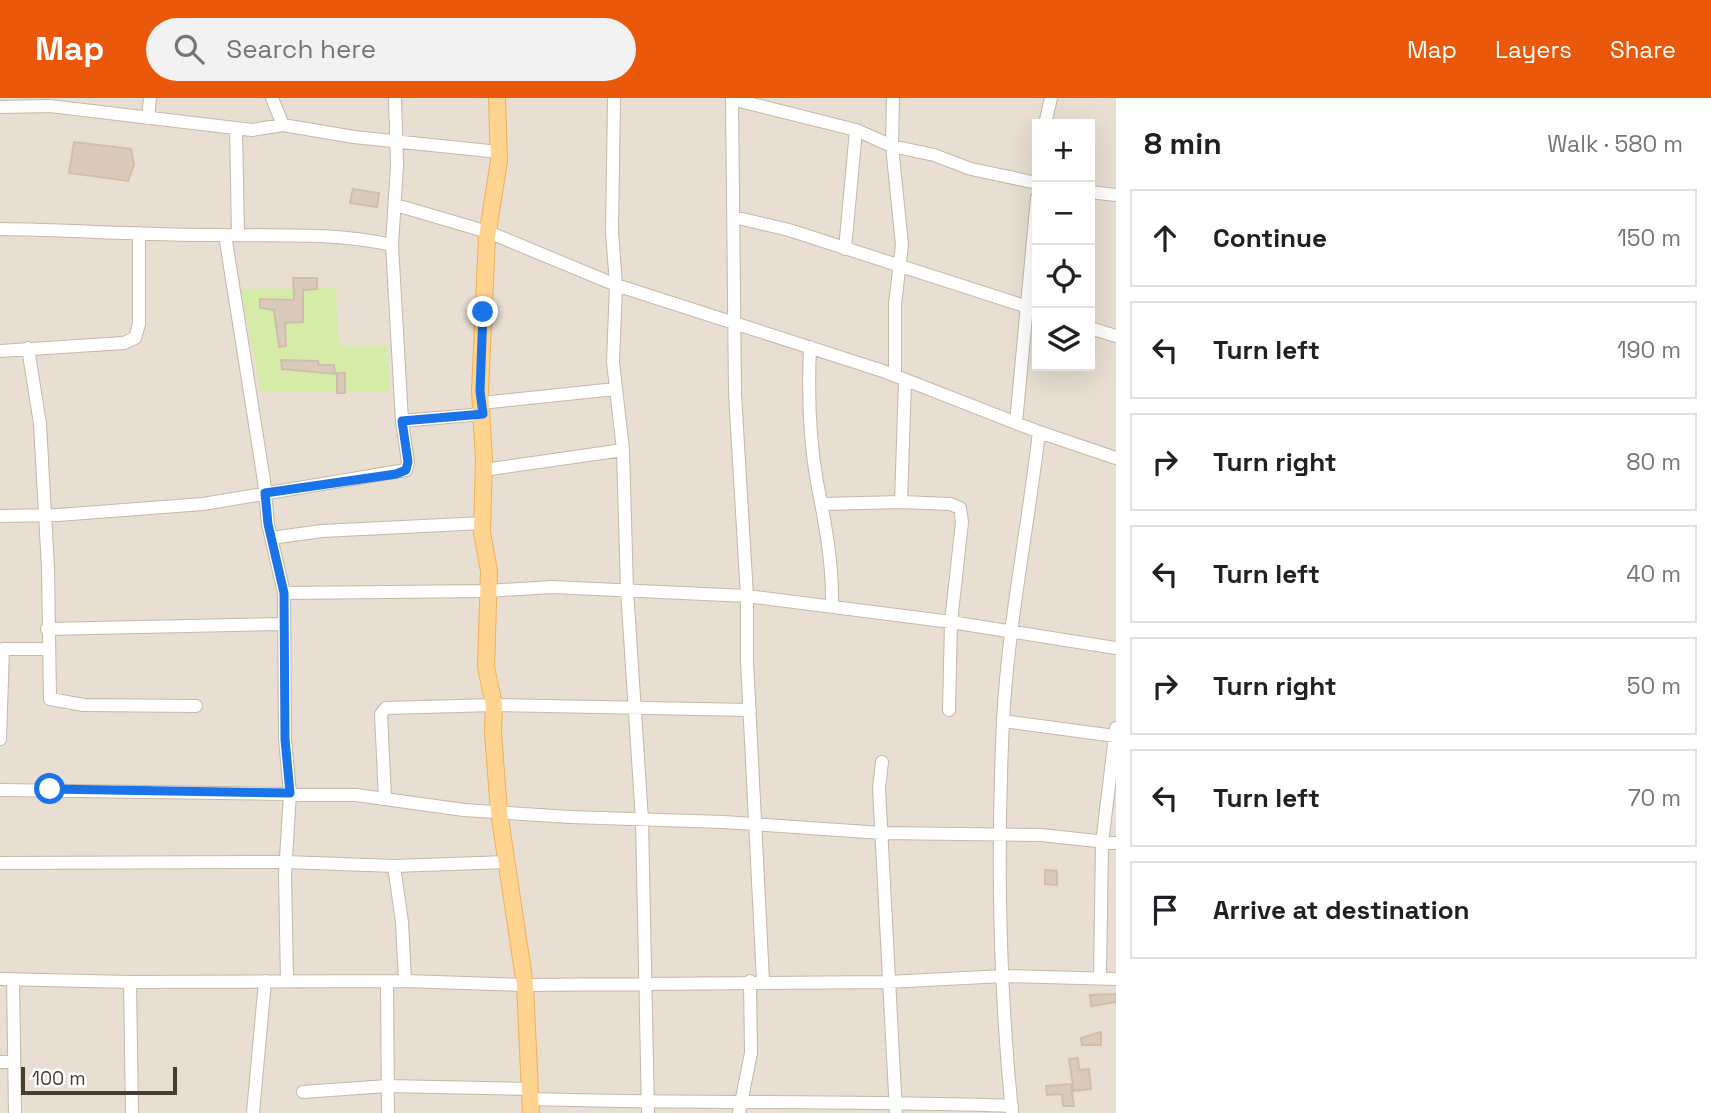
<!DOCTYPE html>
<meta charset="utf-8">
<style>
:root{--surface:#fff;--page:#f2f2f2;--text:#202124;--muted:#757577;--line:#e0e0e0;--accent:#ea580c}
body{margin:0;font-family:"Space Grotesk",sans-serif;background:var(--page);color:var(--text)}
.controls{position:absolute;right:21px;top:21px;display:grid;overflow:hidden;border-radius:0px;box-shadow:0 7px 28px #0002}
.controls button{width:63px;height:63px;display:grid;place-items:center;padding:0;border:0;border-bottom:2px solid var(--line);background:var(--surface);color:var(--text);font:35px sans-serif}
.scale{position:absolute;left:21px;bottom:18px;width:156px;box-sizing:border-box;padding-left:7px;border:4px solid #463d33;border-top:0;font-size:19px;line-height:24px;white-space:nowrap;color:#463d33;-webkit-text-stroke:5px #fff;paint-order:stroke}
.stop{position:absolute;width:21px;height:21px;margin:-16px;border:5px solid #1a73e8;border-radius:50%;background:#fff}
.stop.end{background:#1a73e8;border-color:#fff;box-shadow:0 2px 7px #0008}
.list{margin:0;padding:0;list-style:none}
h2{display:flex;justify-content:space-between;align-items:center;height:91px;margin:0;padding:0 28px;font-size:30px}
h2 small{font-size:23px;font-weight:400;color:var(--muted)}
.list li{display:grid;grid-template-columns:46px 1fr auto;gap:21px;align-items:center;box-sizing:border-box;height:98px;margin:0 14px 14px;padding:0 14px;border:2px solid var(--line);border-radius:0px}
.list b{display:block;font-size:26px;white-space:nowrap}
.list em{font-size:23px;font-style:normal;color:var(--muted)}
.icon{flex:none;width:38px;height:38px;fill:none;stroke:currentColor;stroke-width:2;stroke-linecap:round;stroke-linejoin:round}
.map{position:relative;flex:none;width:1116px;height:1015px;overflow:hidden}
header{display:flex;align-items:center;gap:42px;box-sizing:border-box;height:98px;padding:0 35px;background:var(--accent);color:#fff}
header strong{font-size:33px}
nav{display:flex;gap:38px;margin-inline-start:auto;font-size:24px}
.search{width:490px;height:63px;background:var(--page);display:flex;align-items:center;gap:18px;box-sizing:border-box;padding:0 24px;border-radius:38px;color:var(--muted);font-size:26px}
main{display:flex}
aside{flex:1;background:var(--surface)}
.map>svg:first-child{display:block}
</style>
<header>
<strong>Map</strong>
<div class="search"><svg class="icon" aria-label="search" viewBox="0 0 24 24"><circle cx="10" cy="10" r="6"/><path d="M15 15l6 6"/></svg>Search here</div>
<nav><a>Map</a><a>Layers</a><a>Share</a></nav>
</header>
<main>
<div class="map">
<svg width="1116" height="1015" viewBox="0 0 1116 1015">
<rect width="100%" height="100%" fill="#f3ede3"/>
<path fill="#e8ded1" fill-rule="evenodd" d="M0 0H1116V1015H0ZM1037 26H1090V268H1037Z"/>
<path fill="#d4eca8" d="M336 190 339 248H387L390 294H261L241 191Z"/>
<path fill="#d9cabb" stroke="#d1beaa" stroke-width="2" d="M74 44 131 51 134 67 128 83 69 75Z
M353 91 379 95 377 109 350 105Z
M293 180H317V191L303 192V224L285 225 286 248 279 249 274 212 260 210V201L294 202Z
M281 262 318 263 319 267H334L335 276 282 271Z
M337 275H345V295H337Z
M1045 772 1057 773V787L1045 786Z
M1116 896V904L1091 908 1090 897Z
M1101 934V947H1082L1081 940Z
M1078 960 1079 972 1089 971 1091 991 1074 993 1069 961Z
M1071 986 1074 1008H1063L1062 996 1047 997 1046 988Z"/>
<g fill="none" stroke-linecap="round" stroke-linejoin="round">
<defs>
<path id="minor" d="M272 0 283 27
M614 0 612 134 616 187 613 264 623 352 627 492 642 722 648 1015
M732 0 735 296 747 498V563L763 883
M893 0 892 48 902 147 895 206V277
M732 1 856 32 892 48 934 57 971 71 1037 85
M0 9 50 8 252 32 283 27 354 39 499 54
M148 20 150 0
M1045 26 1051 0
M236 30 238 137
M1090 94 1116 97
M396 107 488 134 616 187 883 273 1039 334 1116 360
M734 119 789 132 1037 212
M0 131C72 132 144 137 215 137 275 138 334 134 392 147
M225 137 264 383 268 426 284 495 285 641 290 695 285 776 287 883
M845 151 856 32
M1090 230 1116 238
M810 249C808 294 809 340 817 384 825 425 833 466 832 508
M28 250 40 326 48 470 50 601 84 607 196 608
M0 253 124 245 135 240 139 226V135
M481 305 615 291
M402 323 483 316
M1016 325 1037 100
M484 372 623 352
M901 404 905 282
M822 406 901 404 950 406 960 410 962 424 951 524 949 612
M0 418 58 417 203 406 406 372 408 364 402 323 392 147 397 67 395 0
M271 440 322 433 483 425
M284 495 487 493 552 489 747 498 951 524 1116 550
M47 531 282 526
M1003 623 1115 638
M0 641 3 551H48
M882 664 879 690 896 1015
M0 692 356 697 464 712 570 719 723 724 882 735 1041 737 1116 745
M385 701 381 616 386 610 494 607 750 612
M0 765 286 764 394 768 506 764
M394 768 402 824 405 883
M1100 879 1102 745 1116 630
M0 881 130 884 405 883 525 887 887 884 1004 878 1116 881
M13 881 15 1015
M387 883 388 1015
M130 884 132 1015
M0 964H14
M303 994 387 988 529 991
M530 1001C690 1006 851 1002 1012 1008
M253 1015 265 883
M739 1015 751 955 750 883
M1012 1015C999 886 997 752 1003 623 1008 526 1028 430 1039 334"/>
<path id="major" d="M497 0 499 63 487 139 480 293 484 361 482 434 489 473 486 569 494 607 493 634 499 714 525 887 531 1015"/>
</defs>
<use href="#minor" stroke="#c3b7a8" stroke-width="14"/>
<use href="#major" stroke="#efb156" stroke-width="18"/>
<use href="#minor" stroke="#fff" stroke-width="12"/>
<use href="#major" stroke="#ffd491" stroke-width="16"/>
</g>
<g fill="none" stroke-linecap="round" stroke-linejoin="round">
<path stroke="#1a73e8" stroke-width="9" d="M50 691 290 695 285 641 284 495 268 426 265 395 396 376 406 372 408 364 402 323 483 316 480 293 483 214"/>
</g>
</svg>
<div class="controls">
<button>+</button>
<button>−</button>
<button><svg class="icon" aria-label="locate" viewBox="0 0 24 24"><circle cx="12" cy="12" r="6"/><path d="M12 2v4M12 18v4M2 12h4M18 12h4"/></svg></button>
<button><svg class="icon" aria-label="layers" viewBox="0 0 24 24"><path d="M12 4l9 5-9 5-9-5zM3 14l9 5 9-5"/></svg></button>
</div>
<div class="scale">100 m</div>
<div class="stop" style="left:50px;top:691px"></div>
<div class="stop end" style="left:483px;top:214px"></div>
</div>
<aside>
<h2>8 min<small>Walk · 580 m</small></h2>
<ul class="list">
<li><svg class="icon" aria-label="ahead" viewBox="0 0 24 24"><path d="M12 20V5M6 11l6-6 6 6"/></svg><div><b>Continue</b></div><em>150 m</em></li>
<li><svg class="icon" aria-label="left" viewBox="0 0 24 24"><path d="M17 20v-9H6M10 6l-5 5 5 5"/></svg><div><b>Turn left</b></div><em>190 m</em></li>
<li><svg class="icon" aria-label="right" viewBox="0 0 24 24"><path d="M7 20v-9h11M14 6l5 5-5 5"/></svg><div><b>Turn right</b></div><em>80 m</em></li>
<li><svg class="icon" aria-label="left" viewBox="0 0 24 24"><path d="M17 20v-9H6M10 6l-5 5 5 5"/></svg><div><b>Turn left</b></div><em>40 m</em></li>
<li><svg class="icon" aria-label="right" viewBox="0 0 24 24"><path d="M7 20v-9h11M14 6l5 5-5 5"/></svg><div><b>Turn right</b></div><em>50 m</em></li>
<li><svg class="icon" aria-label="left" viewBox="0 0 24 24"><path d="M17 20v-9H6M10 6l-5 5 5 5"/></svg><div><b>Turn left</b></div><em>70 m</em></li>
<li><svg class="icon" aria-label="arrive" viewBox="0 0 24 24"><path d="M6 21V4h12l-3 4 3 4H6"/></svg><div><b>Arrive at destination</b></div></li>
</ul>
</aside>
</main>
